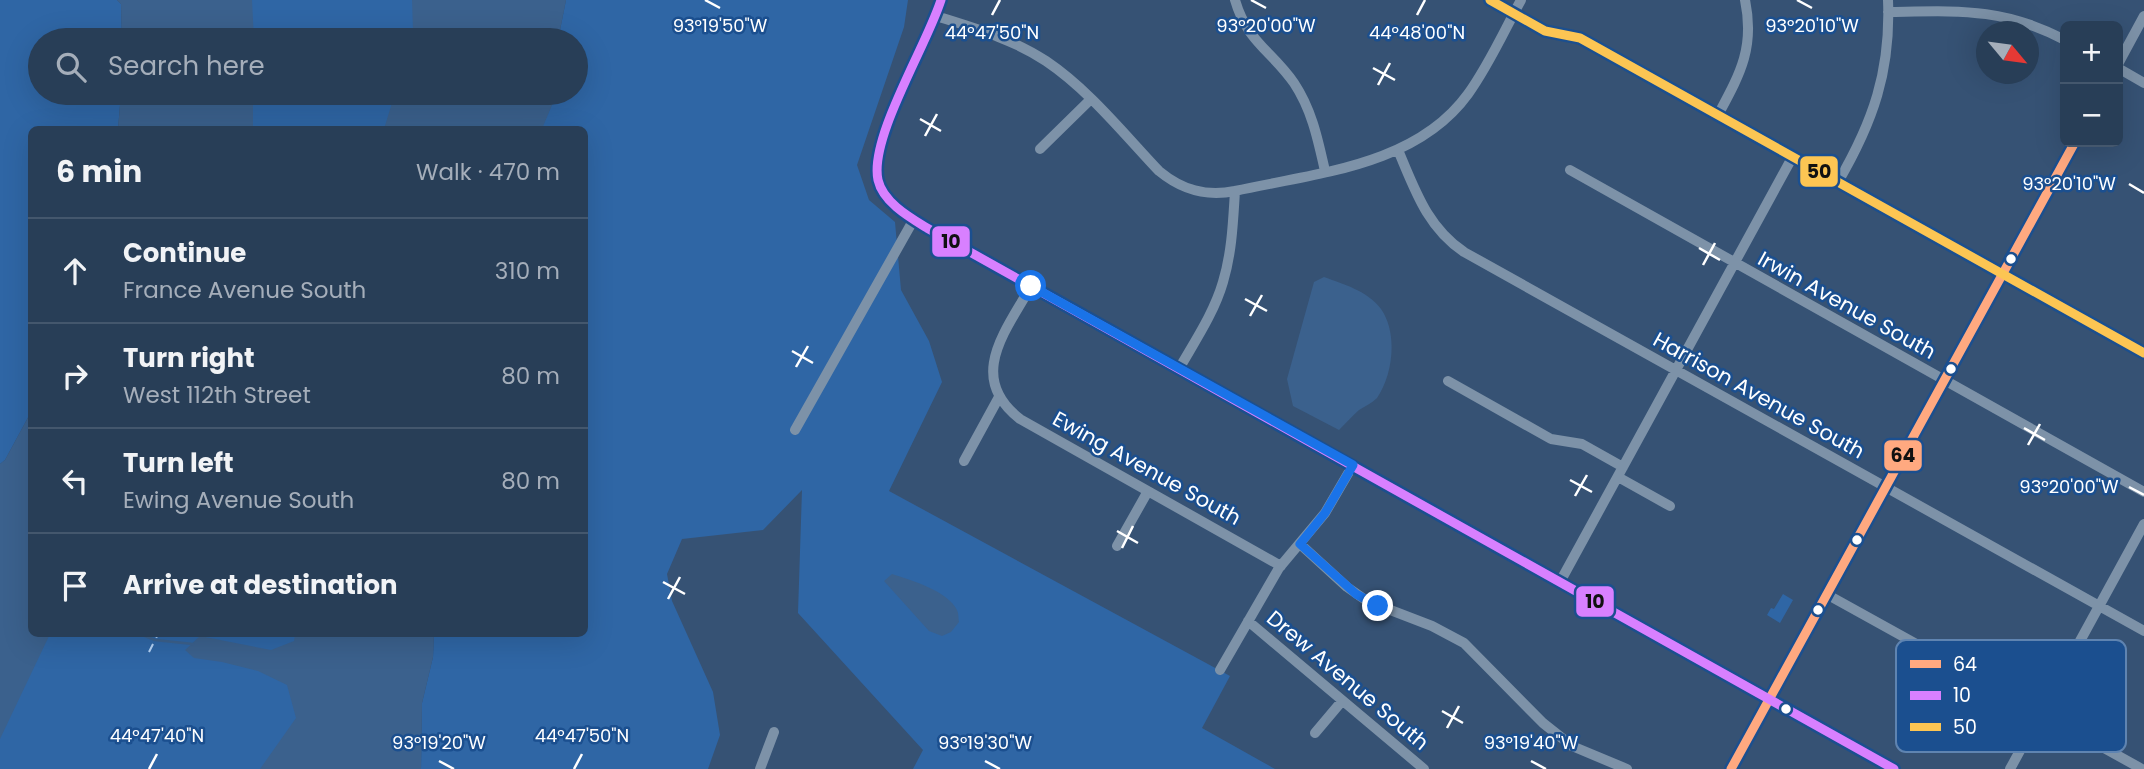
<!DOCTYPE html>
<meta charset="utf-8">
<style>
:root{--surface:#283e57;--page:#344961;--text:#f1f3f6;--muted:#a5aeba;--line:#44576d}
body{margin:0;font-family:Poppins,sans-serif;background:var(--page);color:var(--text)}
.controls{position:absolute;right:21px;top:21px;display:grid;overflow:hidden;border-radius:10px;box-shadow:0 7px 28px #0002}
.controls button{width:63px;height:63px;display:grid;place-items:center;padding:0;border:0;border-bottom:2px solid var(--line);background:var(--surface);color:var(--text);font:35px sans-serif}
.compass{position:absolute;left:1976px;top:21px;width:63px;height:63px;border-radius:50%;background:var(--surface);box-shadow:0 7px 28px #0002;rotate:119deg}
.stop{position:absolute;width:21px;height:21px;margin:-16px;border:5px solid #1a73e8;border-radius:50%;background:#fff}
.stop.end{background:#1a73e8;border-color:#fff;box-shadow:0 2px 7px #0008}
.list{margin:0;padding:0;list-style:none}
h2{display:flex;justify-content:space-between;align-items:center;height:91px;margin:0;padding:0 28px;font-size:30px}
h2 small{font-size:23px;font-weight:400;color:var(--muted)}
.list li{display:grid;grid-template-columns:46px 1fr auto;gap:21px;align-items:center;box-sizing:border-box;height:105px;padding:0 28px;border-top:2px solid var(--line)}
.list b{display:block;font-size:26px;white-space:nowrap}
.list p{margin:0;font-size:23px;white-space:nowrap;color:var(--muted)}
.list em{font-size:23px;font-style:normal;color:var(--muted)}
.icon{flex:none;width:38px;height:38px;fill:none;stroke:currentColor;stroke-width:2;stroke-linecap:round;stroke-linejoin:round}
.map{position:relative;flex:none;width:2144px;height:769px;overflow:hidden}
.search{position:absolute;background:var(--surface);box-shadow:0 7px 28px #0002;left:28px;top:28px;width:560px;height:77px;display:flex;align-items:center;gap:18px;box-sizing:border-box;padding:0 24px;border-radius:38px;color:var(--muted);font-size:26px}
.panel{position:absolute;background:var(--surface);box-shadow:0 7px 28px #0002;left:28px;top:126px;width:560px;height:511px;border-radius:10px}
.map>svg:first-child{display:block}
</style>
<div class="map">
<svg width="2144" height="769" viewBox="0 0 2144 769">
<rect width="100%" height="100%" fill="#365274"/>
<path fill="#2f66a5" d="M0 0H117L121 4 122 40H40V93H121L118 129 32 130 31 412 5 460 0 464Z
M241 0H494L535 40H244Z
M566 0H908L904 27 857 165 869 200 895 222 901 290 929 341 942 382 889 491 1230 676 1202 728 1275 769H913L923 750 798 613 802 490 763 530 682 539 667 574 672 601 713 692 720 735 708 769H421L422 703 433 657 434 634H584V130L541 129 557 93H576V40H558Z
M241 93H522L514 129 237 130Z
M1783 594 1793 600 1780 623 1767 615 1771 608 1774 609Z
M32 634H340L330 769H0V674Z"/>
<path fill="#3b618d" d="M117 0H252L254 40H122L121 4Z
M412 0H566L558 40H410L413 30Z
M121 93H253V129H118Z
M395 93H557L542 129H384Z
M1324 277C1343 284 1368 291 1381 309 1398 333 1393 375 1377 398 1372 403 1365 406 1359 410 1352 416 1346 423 1339 430L1293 406 1287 379 1314 282Z
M31 412 32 634H50L0 739V464L5 460Z
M892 574C911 580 948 591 957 610 959 614 958 618 959 622L951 632 942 636 929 631 884 581Z
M295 634H434L433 657 422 703 421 769H260L296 718 287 685 258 671 222 662 194 658 185 650 200 636 271 650 294 641Z"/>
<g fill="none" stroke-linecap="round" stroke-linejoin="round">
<path stroke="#3b618d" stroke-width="2.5" d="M140 634 155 640 193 644"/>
<path stroke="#b5d3f5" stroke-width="2" stroke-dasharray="9 7" stroke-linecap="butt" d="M149 652 158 634"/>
<path stroke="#7d92a8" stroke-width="10" d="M941 0C927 45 869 138 878 180 883 202 909 217 927 228L1894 769
M1235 0C1247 42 1272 51 1294 83 1312 110 1318 140 1325 171
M1490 0 1545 31 1580 38 2144 353
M1888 12C1958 11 2002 7 2065 40
M936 16C974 28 1013 39 1046 61 1089 90 1123 133 1159 171 1182 190 1206 197 1235 191
M2118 64 2144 16
M2118 68 2144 83
M1718 115C1740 74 1755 48 1745 0
M1040 149 1091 99
M1398 150C1415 190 1427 227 1464 252L2144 631
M1570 170 2144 492
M1838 182C1873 122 1891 71 1888 0
M1031 286C1006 331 966 377 1020 419L1281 566
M1179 369C1195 341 1214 313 1223 282 1232 252 1233 222 1235 191 1316 173 1416 166 1468 94 1489 65 1504 31 1521 0
M1448 381 1551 439 1582 444 1623 467
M795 430 914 219
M964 461 999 397
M1618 477 1670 506
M1300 544 1347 587 1367 601 1432 626 1464 643 1543 723 1572 746 1627 769
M1117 546 1148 491
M1560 582 1793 156
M1828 595 2142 769
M1248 621 1424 769
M1220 670 1279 568 1325 513 1353 465
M1315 733 1342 701
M760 769 774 732
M1731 769 2075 142
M2010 769 2144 524"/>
<defs>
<path id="bus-1" d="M1731 769 2075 142"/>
<path id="bus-2" d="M941 0C927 45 869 138 878 180 883 202 909 217 927 228L1894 769"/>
<path id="bus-3" d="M1490 0 1545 31 1580 38 2144 353"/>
</defs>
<use href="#bus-1" stroke="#1b4f8f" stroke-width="14"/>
<use href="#bus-2" stroke="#1b4f8f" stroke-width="14"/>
<use href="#bus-3" stroke="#1b4f8f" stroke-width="14"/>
<use href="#bus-1" stroke="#ffa980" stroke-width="9"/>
<use href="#bus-2" stroke="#d880ff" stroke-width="9"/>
<use href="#bus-3" stroke="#fcc553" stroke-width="9"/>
</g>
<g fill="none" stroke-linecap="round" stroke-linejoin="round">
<path stroke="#1a73e8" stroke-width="9" d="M1031 286 1353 465 1325 513 1300 544 1356 594 1378 606"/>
</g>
<path fill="none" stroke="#fff" stroke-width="2.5" d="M705 0 720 8M1251 0 1266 8M1797 0 1812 8M992 15 1000 0M1417 15 1425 0M1373 68 1395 80M1378 85 1390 63M920 119 941 131M925 136 937 114M2129 184 2144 193M1699 248 1720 260M1703 265 1715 243M1245 299 1267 311M1250 316 1262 295M792 351 813 363M796 367 808 346M2024 428 2045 440M2028 445 2040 424M1570 480 1592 492M2129 487 2144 495M1575 496 1587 475M1117 531 1138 543M1122 548 1133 526M663 582 685 594M668 599 680 577M1442 711 1463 723M1447 728 1459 706M439 761 454 769M985 761 1000 769M1531 761 1546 769M149 769 157 754M574 769 582 754"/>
<g fill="#fff" stroke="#1b4f8f" stroke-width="2.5">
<circle cx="2011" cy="259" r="6"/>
<circle cx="1951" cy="369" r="6"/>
<circle cx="1857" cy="540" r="6"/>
<circle cx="1818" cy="610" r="6"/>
<circle cx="1786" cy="709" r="6"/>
</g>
<g text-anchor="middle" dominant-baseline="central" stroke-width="5" stroke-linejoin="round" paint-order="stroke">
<g font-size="21" fill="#fff" stroke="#1b4f8f">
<text transform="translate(1847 305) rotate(29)">Irwin Avenue South</text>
<text transform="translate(1759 395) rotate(29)">Harrison Avenue South</text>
<text transform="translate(1147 468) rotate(29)">Ewing Avenue South</text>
<text transform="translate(1348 680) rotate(40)">Drew Avenue South</text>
</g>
</g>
<rect x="1896" y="640" width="230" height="112" rx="10" fill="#1b4f8f" stroke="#5f84b1" stroke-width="2"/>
<rect x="1910" y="660" width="31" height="8" fill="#ffa980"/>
<rect x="1910" y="691" width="31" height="9" fill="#d880ff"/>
<rect x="1910" y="723" width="31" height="8" fill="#fcc553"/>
<g font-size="19" fill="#fff">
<text x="1953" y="671">64</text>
<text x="1953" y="702">10</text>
<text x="1953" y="734">50</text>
</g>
<g font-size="18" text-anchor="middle" fill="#fff" stroke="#1b4f8f" stroke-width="5" stroke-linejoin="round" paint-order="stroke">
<text x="1812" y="32">93°20'10"W</text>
<text x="720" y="32">93°19'50"W</text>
<text x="1266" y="32">93°20'00"W</text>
<text x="992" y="39">44°47'50"N</text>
<text x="1417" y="39">44°48'00"N</text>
<text x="2069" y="190">93°20'10"W</text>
<text x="2069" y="493">93°20'00"W</text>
<text x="157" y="742">44°47'40"N</text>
<text x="582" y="742">44°47'50"N</text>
<text x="439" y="749">93°19'20"W</text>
<text x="985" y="749">93°19'30"W</text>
<text x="1531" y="749">93°19'40"W</text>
</g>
<g stroke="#1b4f8f" stroke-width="2.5">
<rect x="1799" y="155" width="40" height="33" rx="7" fill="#fcc553"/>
<rect x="931" y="225" width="40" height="33" rx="7" fill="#d880ff"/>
<rect x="1883" y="439" width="40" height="33" rx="7" fill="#ffa980"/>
<rect x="1575" y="585" width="40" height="33" rx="7" fill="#d880ff"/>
</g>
<g font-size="19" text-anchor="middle" font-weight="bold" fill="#111">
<text x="1819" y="178">50</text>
<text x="951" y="248">10</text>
<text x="1903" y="462">64</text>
<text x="1595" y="608">10</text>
</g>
</svg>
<div class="controls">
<button>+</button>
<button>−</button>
</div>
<svg class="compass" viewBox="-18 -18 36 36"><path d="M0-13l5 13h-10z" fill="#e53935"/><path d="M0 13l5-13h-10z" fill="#a5aeba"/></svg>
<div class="stop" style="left:1031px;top:286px"></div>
<div class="stop end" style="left:1378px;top:606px"></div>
<div class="search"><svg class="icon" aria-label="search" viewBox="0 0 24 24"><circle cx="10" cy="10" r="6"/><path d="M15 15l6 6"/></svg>Search here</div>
<section class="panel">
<h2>6 min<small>Walk · 470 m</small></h2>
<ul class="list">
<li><svg class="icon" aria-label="ahead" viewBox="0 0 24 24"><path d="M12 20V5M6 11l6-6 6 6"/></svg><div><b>Continue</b><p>France Avenue South</p></div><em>310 m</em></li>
<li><svg class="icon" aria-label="right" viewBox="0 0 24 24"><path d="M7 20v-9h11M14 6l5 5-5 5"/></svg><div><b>Turn right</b><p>West 112th Street</p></div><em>80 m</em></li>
<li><svg class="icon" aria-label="left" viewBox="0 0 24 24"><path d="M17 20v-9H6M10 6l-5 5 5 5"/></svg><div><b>Turn left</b><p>Ewing Avenue South</p></div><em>80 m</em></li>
<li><svg class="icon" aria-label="arrive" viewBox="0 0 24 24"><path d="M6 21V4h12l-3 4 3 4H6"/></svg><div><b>Arrive at destination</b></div></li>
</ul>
</section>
</div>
